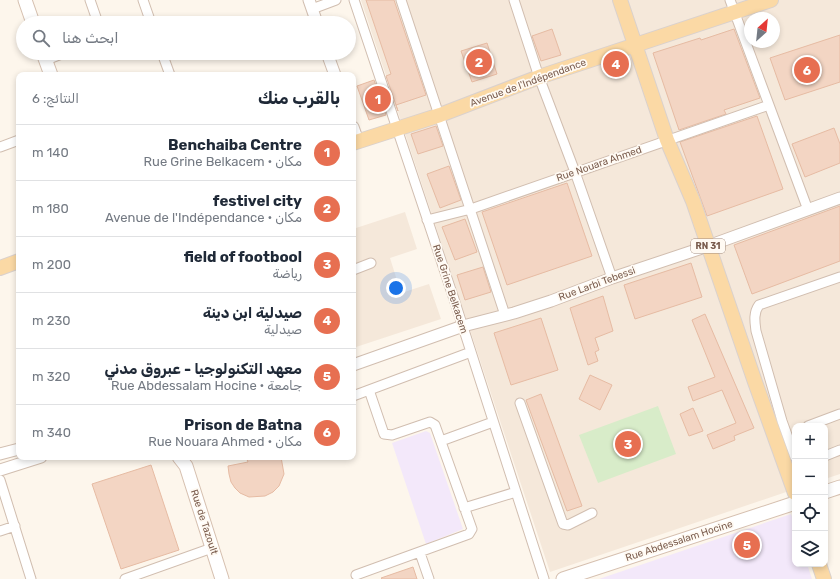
<!DOCTYPE html>
<html lang="ar">
<meta charset="utf-8">
<style>
:root{--surface:#fff;--page:#f6f6f7;--text:#1f2937;--muted:#747a83;--line:#e0e1e3;--accent:#e76f51}
body{margin:0;font-family:Rubik,"Noto Naskh Arabic",sans-serif;background:var(--page);color:var(--text);direction:rtl}
.controls{position:absolute;right:12px;bottom:12px;display:grid;overflow:hidden;border-radius:8px;box-shadow:0 2px 6px #0003}
.controls button{width:36px;height:36px;display:grid;place-items:center;padding:0;border:0;border-bottom:1px solid var(--line);background:var(--surface);color:var(--text);font:20px sans-serif}
.compass{position:absolute;left:744px;top:12px;width:36px;height:36px;border-radius:50%;background:var(--surface);box-shadow:0 2px 6px #0003;rotate:27deg}
.you{position:absolute;left:396px;top:288px;width:14px;height:14px;margin:-10px;border:3px solid #fff;border-radius:50%;background:#1a73e8;box-shadow:0 0 0 6px #1a73e833}
.badge{display:grid;place-items:center;width:26px;height:26px;border-radius:50%;background:var(--accent);color:#fff;font-size:13px;font-weight:700}
.pin{position:absolute;translate:-50% -50%;border:2px solid #fff;box-shadow:0 1px 4px #0006}
.list{margin:0;padding:0;list-style:none}
h2{display:flex;justify-content:space-between;align-items:center;height:52px;margin:0;padding:0 16px;font-size:17px}
h2 small{font-size:13px;font-weight:400;color:var(--muted)}
.list li{display:grid;grid-template-columns:26px 1fr auto;gap:12px;align-items:center;box-sizing:border-box;height:56px;padding:0 16px;border-top:1px solid var(--line)}
.list b{display:block;font-size:15px;white-space:nowrap}
.list p{margin:0;font-size:13px;white-space:nowrap;color:var(--muted)}
.list em{font-size:13px;font-style:normal;color:var(--muted)}
.icon{flex:none;width:22px;height:22px;fill:none;stroke:currentColor;stroke-width:2;stroke-linecap:round;stroke-linejoin:round}
.map{position:relative;flex:none;width:840px;height:579px;overflow:hidden;direction:ltr}
.search{position:absolute;background:var(--surface);box-shadow:0 2px 6px #0003;left:16px;top:16px;width:340px;height:44px;display:flex;align-items:center;gap:10px;box-sizing:border-box;padding:0 14px;border-radius:22px;color:var(--muted);font-size:15px}
.panel{position:absolute;background:var(--surface);box-shadow:0 2px 6px #0003;left:16px;top:72px;width:340px;height:388px;border-radius:8px;direction:rtl}
.map>svg:first-child{display:block}
</style>
<div class="map">
<svg width="840" height="579" viewBox="0 0 840 579">
<rect width="100%" height="100%" fill="#fdf6ec"/>
<path fill="#f5e8da" fill-rule="evenodd" d="M361 0H840V474L825 479V426H795V489L550 572ZM750 18H774V42H750Z
M405 212 417 249 390 258 401 293 429 284 441 319 353 348V229Z"/>
<path fill="#f3e8fa" d="M426 431 430 433 463 529 426 544 392 443Z
M791 514 795 527V564H807L812 579H599Z"/>
<path fill="#d8ecc9" d="M658 406 676 454 598 483 579 435Z"/>
<path fill="#f3d5c3" stroke="#e6bba3" d="M366 0H394L426 95 396 105 398 111 386 76 391 74Z
M552 29 561 55 541 61 532 36Z
M734 29 760 98 724 110 726 114 679 130 653 53 700 38 701 40Z
M840 35V82L785 100 770 58Z
M487 43 497 74 472 82 461 51Z
M374 80 386 115 369 120 357 86Z
M757 116 783 189 707 216 680 142Z
M436 126 443 146 418 154 411 134Z
M834 128 840 144V163L805 177 792 144Z
M449 166 461 200 440 208 427 174Z
M567 183 592 256 507 285 482 212Z
M840 206V261L752 294 734 245Z
M465 219 477 252 455 260 442 227Z
M691 263 702 297 635 319 624 285Z
M483 267 491 292 465 300 457 275Z
M603 296 613 331 595 338 599 350 595 352 598 361 588 365 570 308Z
M705 314 754 428 734 436 735 440 713 449 707 435 736 423 722 390 693 401 688 387 715 377 692 320Z
M541 318 558 370 511 385 494 333Z
M590 375 612 385 600 410 579 399Z
M541 394 582 506 567 511 526 400Z
M693 408 703 431 689 436 680 414Z
M246 457H281L284 474 279 486 273 492 265 496 249 497 240 493 235 488 231 482 229 474 228 466 248 462Z
M151 465 179 550 121 569 92 484Z
M413 567 417 579H382L381 578Z"/>
<g fill="none" stroke-linecap="round" stroke-linejoin="round">
<defs>
<path id="minor" d="M90 0 98 23
M143 0 151 23
M354 0 454 299 544 579
M401 0 505 315
M514 0 539 77 575 172 612 278
M730 0 808 210
M312 9 336 0
M162 53 170 75
M46 60 64 53
M0 147 19 140
M427 220 471 209 769 105
M353 270 371 263
M353 396 471 352
M520 403 563 524 568 525 592 513
M808 426 840 414
M441 441 493 422
M825 456 840 450
M795 457 782 421 756 331C755 323 753 313 759 305L840 277
M0 480 31 579
M464 508 516 492
M0 531 15 526
M420 553 429 579
M356 575 469 534 472 529 435 425 430 422 392 435 384 434 369 390
M125 579 212 548"/>
<path id="tertiary" d="M309 0 317 23
M327 53 335 75
M353 127 358 141
M353 365 463 326 514 313 551 301 612 278 708 246 840 198
M0 454 19 449
M0 470 41 457"/>
<path id="secondary" d="M25 0 33 23
M43 53 51 75
M179 457 186 466 222 579
M825 492 840 487
M563 579 795 503"/>
<path id="primary" d="M620 0 667 140 693 201 755 382 795 493
M353 143 440 115 539 77 771 0
M0 268 19 261
M819 564 824 579"/>
</defs>
<use href="#minor" stroke="#d1beb0" stroke-width="11"/>
<use href="#tertiary" stroke="#d1beb0" stroke-width="13"/>
<use href="#secondary" stroke="#d6c0b0" stroke-width="15"/>
<use href="#primary" stroke="#dad1cd" stroke-width="16"/>
<use href="#minor" stroke="#fff" stroke-width="9"/>
<use href="#tertiary" stroke="#fff" stroke-width="11"/>
<use href="#secondary" stroke="#fff" stroke-width="13"/>
<use href="#primary" stroke="#fbd9a5" stroke-width="14"/>
</g>
<g text-anchor="middle" dominant-baseline="central" stroke-width="3.5" stroke-linejoin="round" paint-order="stroke">
<rect fill="#fffaf3" stroke="#a28b7f" stroke-width="1" x="691" y="239" width="34" height="14" rx="3"/>
<g font-size="9" font-weight="bold" fill="#7a5c4d">
<text x="708" y="246">RN 31</text>
</g>
<g font-size="10" fill="#7a5c4d" stroke="#fffaf3">
<text transform="translate(528 83) rotate(-20)">Avenue de l'Indépendance</text>
<text transform="translate(599 164) rotate(-19)">Rue Nouara Ahmed</text>
<text transform="translate(597 284) rotate(-20)">Rue Larbi Tebessi</text>
<text transform="translate(450 289) rotate(72)">Rue Grine Belkacem</text>
<text transform="translate(204 522) rotate(72)">Rue de Tazoult</text>
<text transform="translate(679 541) rotate(-18)">Rue Abdessalam Hocine</text>
</g>
</g>
</svg>
<div class="controls">
<button>+</button>
<button>−</button>
<button><svg class="icon" aria-label="locate" viewBox="0 0 24 24"><circle cx="12" cy="12" r="6"/><path d="M12 2v4M12 18v4M2 12h4M18 12h4"/></svg></button>
<button><svg class="icon" aria-label="layers" viewBox="0 0 24 24"><path d="M12 4l9 5-9 5-9-5zM3 14l9 5 9-5"/></svg></button>
</div>
<svg class="compass" viewBox="-18 -18 36 36"><path d="M0-13l5 13h-10z" fill="#e53935"/><path d="M0 13l5-13h-10z" fill="#747a83"/></svg>
<div class="you"></div>
<div class="pin badge" style="left:378px;top:99px">1</div>
<div class="pin badge" style="left:479px;top:62px">2</div>
<div class="pin badge" style="left:628px;top:444px">3</div>
<div class="pin badge" style="left:616px;top:64px">4</div>
<div class="pin badge" style="left:747px;top:545px">5</div>
<div class="pin badge" style="left:807px;top:70px">6</div>
<div class="search"><svg class="icon" aria-label="search" viewBox="0 0 24 24"><circle cx="10" cy="10" r="6"/><path d="M15 15l6 6"/></svg>ابحث هنا</div>
<section class="panel">
<h2>بالقرب منك<small>النتائج: 6</small></h2>
<ul class="list">
<li><span class="badge">1</span><div><b>Benchaiba Centre</b><p>مكان · Rue Grine Belkacem</p></div><em>140 m</em></li>
<li><span class="badge">2</span><div><b>festivel city</b><p>مكان · Avenue de l'Indépendance</p></div><em>180 m</em></li>
<li><span class="badge">3</span><div><b>field of footbool</b><p>رياضة</p></div><em>200 m</em></li>
<li><span class="badge">4</span><div><b>صيدلية ابن دينة</b><p>صيدلية</p></div><em>230 m</em></li>
<li><span class="badge">5</span><div><b>معهد التكنولوجيا - عبروق مدني</b><p>جامعة · Rue Abdessalam Hocine</p></div><em>320 m</em></li>
<li><span class="badge">6</span><div><b>Prison de Batna</b><p>مكان · Rue Nouara Ahmed</p></div><em>340 m</em></li>
</ul>
</section>
</div>
